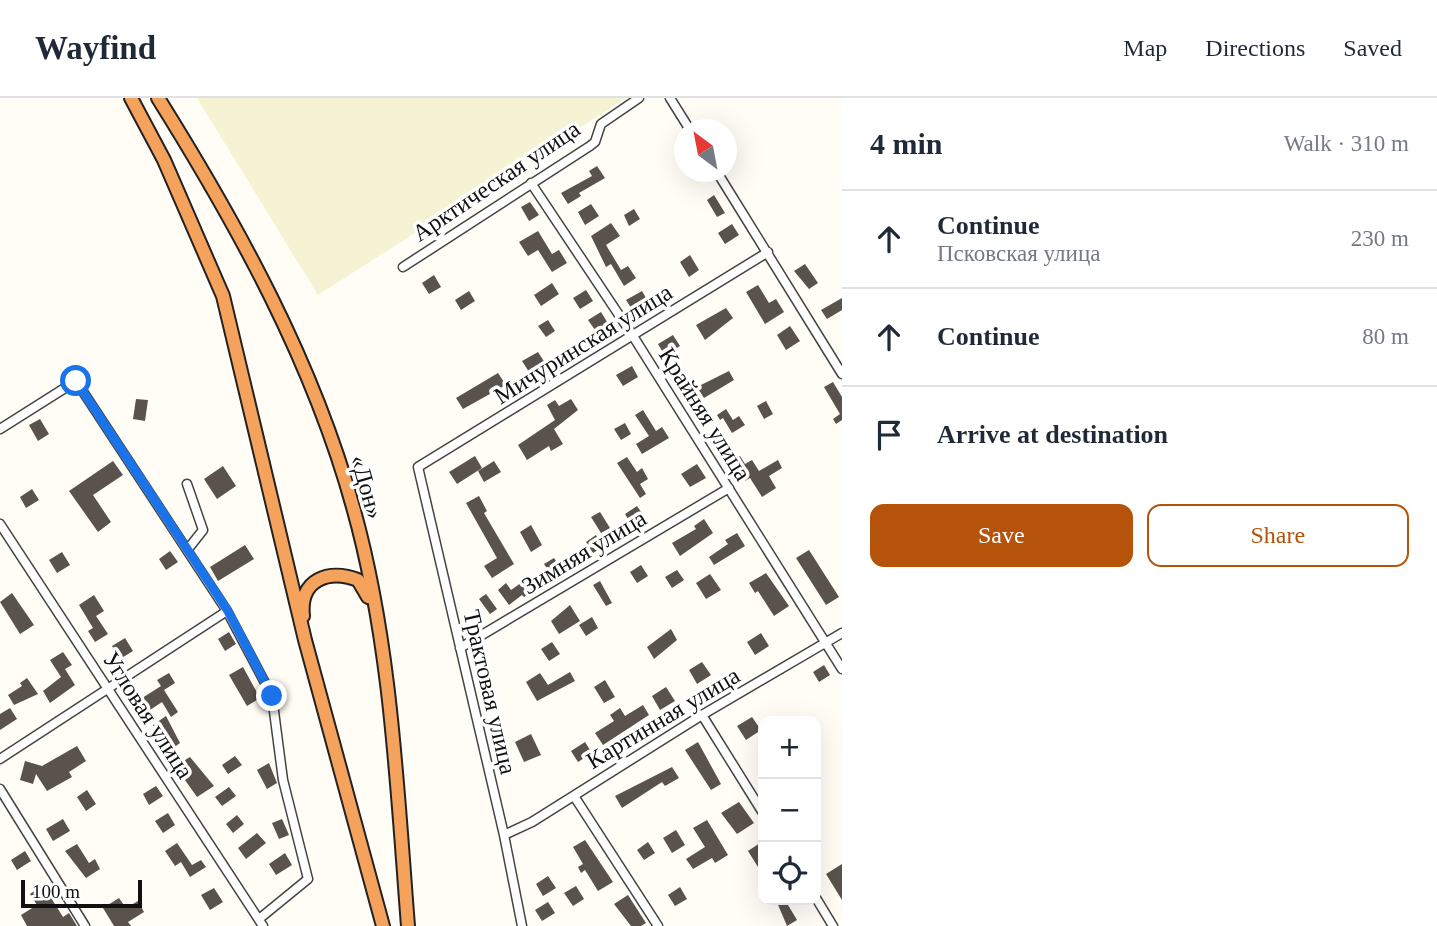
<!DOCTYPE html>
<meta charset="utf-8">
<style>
:root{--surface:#fff;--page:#f2f2f3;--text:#1f2937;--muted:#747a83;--line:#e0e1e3;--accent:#b45309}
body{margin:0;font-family:Georgia,serif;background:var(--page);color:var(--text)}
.controls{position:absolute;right:21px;bottom:21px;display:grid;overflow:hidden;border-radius:14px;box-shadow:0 7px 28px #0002}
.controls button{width:63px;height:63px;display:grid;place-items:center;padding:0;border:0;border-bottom:2px solid var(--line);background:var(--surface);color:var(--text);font:35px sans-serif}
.compass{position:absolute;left:674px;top:21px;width:63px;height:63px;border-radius:50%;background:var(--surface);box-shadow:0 7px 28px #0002;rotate:328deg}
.scale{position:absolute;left:21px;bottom:18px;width:121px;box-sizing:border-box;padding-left:7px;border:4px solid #111;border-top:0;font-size:19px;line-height:24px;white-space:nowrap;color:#111;-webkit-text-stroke:5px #fff;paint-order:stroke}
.stop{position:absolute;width:21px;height:21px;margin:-16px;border:5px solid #1a73e8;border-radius:50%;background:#fff}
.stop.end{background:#1a73e8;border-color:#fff;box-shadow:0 2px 7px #0008}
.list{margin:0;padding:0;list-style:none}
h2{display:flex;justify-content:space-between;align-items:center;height:91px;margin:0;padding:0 28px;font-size:30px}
h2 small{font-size:23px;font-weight:400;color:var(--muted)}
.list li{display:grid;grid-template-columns:46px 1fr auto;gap:21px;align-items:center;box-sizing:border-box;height:98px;padding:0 28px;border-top:2px solid var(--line)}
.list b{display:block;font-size:26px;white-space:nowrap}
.list p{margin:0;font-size:23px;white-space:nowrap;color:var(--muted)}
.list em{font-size:23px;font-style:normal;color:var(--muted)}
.actions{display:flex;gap:14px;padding:21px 28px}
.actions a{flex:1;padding:16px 0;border:2px solid var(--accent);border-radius:14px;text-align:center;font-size:24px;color:var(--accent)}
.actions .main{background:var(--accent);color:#fff}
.icon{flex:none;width:38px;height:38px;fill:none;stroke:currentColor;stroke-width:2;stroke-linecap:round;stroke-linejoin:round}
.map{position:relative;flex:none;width:842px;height:828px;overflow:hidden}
header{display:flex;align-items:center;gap:42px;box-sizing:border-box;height:98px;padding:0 35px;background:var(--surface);border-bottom:2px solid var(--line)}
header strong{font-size:33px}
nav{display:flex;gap:38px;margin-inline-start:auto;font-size:24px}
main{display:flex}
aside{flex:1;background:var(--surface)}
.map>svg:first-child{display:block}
</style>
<header>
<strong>Wayfind</strong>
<nav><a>Map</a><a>Directions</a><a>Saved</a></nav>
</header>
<main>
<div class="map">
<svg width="842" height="828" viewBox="0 0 842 828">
<rect width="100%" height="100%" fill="#fffdf5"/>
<path fill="#f6f3d4" d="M197 0H626L318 197Z"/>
<path fill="#5a524d" d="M597 68 605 80 579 95 581 98 568 106 561 95 592 78 589 73Z
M714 97 725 115 717 119 707 102Z
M530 104 539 117 529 123 521 109Z
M591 106 599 118 585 127 578 114Z
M634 111 640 121 629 128 624 117Z
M611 125 620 138 606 147 621 172 628 168 636 180 624 188 611 166 606 169 591 138Z
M732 126 739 137 725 146 718 135Z
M538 133 552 156 559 152 567 165 552 174 538 152 528 158 519 144Z
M690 157 699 172 689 179 680 164Z
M805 166 818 185 809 191 794 173Z
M434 177 441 189 429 196 422 185Z
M552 185 559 196 541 208 534 197Z
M758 187 769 205 776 201 784 214 765 226 746 194Z
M586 192 593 203 580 211 573 200Z
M469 193 475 203 461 212 455 202Z
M642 193 650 207 635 216 626 202Z
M842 200V212L827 221 821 212Z
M726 210 733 220 705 242 696 227Z
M601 214 612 232 600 239 588 222Z
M548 222 555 233 546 239 538 228Z
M790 228 800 243 786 252 777 237Z
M673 237 680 248 665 258 658 246Z
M538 254 545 265 529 274 522 263Z
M632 268 638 279 623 288 616 277Z
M729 273 734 282 704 300 697 289Z
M498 275 506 287 463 311 456 300Z
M833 284 842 299V322L836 326 833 321 840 316 824 289Z
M136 301 148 302 145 323 133 321Z
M571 301 578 312 554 331 563 346 551 353 549 348 527 362 518 347 555 322 547 307 555 302 559 308Z
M766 303 773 316 764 321 757 308Z
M726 311 733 322 739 318 745 327 732 335 723 320 720 322 717 317Z
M643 312 656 333 662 329 669 340 642 356 636 346 649 338 635 317Z
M40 321 49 336 38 343 29 327Z
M625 325 631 336 621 342 614 331Z
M475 358 482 370 457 386 449 374Z
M740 358 745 366 752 362 759 373 778 362 782 370 769 378 776 390 762 399 750 380 745 383 736 369 732 372 728 366Z
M627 359 637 374 642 370 648 381 640 386 646 396 640 400 617 365Z
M113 363 123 377 93 397 111 424 98 434 69 393Z
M494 363 501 374 484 384 478 373Z
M697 366 706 380 690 389 681 376Z
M223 368 236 388 217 401 204 381Z
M32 391 39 402 26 410 20 399Z
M479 398 487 413 484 415 514 466 492 480 484 468 497 460 466 405Z
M637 408 646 421 633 429 625 416Z
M600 414 610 430 601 435 591 419Z
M704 421 713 435 680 458 672 445 696 431 694 428Z
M531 427 542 447 531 454 520 434Z
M737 435 745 448 714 467 709 459 728 446 725 442Z
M596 437 603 449 593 455 586 444Z
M245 447 254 461 218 483 210 469Z
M809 452 839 499 826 507 796 460Z
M170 453 178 464 166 472 159 461Z
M62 454 70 467 57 475 49 462Z
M554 460 562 472 552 478 544 466Z
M641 467 648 478 637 485 630 474Z
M677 472 684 482 672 490 665 479Z
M766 475 789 508 774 518 758 493 755 495 749 485Z
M710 476 721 492 706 501 696 485Z
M525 482 533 494 524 499 522 497 509 507 498 492 506 485 511 492Z
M600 483 612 505 606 508 593 487Z
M12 495 34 527 20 536 0 504Z
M486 496 497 511 490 516 479 501Z
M94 497 104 513 96 518 108 536 95 544 88 533 93 530 79 507Z
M570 507 580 523 559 536 551 523Z
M592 519 598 530 586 538 579 527Z
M671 531 677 542 654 561 647 549Z
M229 534 236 546 225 553 218 541Z
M761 535 769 548 755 557 747 544Z
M125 540 133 553 120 561 112 548Z
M552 544 560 556 549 563 541 551Z
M63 554 72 567 65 571 75 587 50 605 43 593 61 579 50 562Z
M702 564 711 577 697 586 689 572Z
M824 567 830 577 819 584 813 574Z
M243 569 260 600 247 608 229 577Z
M570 574 575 583 537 603 526 584 540 575 548 587Z
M169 575 175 585 164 592 178 614 171 619 162 604 147 614 139 602 161 588 157 582Z
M27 580 38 596 14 607 8 597 22 588 20 585Z
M605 582 615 599 604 605 594 589Z
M666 589 675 603 660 612 652 598Z
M643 607 649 617 603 647 595 635 614 623 610 617 620 610 625 618Z
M10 610 17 621 0 632V616Z
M166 618 180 645 169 653 153 627Z
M752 619 761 632 746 642 737 628Z
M531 636 541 657 524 664 515 644Z
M585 644 592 655 578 664 571 653Z
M698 644 721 686 711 692 685 652Z
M77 648 86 663 69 674 72 679 47 693 36 676 33 686 20 682 25 663 42 668Z
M235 658 242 667 228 676 222 667Z
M190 659 214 688 197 699 175 668Z
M269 665 277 685 267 691 257 672Z
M672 669 679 680 665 688 662 684 622 710 615 698Z
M156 688 163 698 149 707 143 696Z
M229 689 236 698 222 708 215 699Z
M87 692 96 706 86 713 77 699Z
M739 704 754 725 737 736 721 715Z
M168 715 175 727 163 735 155 723Z
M237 717 244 726 233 735 226 726Z
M63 721 70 733 53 743 46 731Z
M282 721 289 737 279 741 272 725Z
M707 722 728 757 715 765 712 760 693 771 686 761 705 749 693 730Z
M676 732 685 747 672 755 663 740Z
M257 735 266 745 246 761 238 750Z
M585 742 613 784 598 793 585 772 581 775 578 769 583 766 573 749Z
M648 744 655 755 644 762 637 752Z
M177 745 192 767 201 762 206 769 190 779 181 764 175 768 165 753Z
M760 745 763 750V777L748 753Z
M77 746 89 765 95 761 100 771 86 780 65 753Z
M25 753 31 763 17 772 11 762Z
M285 755 292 767 276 777 269 766Z
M842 766V802L826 776Z
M548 778 556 790 543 798 536 786Z
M43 787 63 819 69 815 77 828H27L21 817 37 807 30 796Z
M576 788 584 801 573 808 564 795Z
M680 789 687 801 675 808 668 797Z
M214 790 223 804 210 812 201 797Z
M628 797 646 825 641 828H631L614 806Z
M119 800 126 810 138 803 144 814 128 824 131 828H114L103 810Z
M776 802H785L797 822 787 828Z
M548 804 555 815 542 823 535 812Z"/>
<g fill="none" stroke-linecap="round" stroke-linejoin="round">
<defs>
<path id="minor" d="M670 0 690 32
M717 74 842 276
M531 85 633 238 842 571
M403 169 590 48 595 44 601 26 639 0
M0 331 76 283 227 513 272 598 283 682 308 781 259 821
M187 386 203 432 188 451
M0 426 263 828
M460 550 729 390
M702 617 763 715
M0 661 227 513
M0 691 85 828
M574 698 658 828
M504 737 532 724 702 617 842 535
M816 800 833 828
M522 828 504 737 418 369 768 154"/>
<path id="highway" d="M131 0 164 62 223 198 305 542 383 828
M158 0C238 128 313 264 353 409 391 544 397 689 408 828
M303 518C299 481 329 471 358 482L368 499"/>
</defs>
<use href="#minor" stroke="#444" stroke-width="11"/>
<use href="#highway" stroke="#222" stroke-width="16"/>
<use href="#minor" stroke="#fff" stroke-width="8"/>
<use href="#highway" stroke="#f5a25d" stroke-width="12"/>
</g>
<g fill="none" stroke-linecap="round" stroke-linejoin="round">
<path stroke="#1a73e8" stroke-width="9" d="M76 283 228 513 272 598"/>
</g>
<g text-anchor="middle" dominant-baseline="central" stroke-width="7" stroke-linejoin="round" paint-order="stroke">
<g font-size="24" fill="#111" stroke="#fff">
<text transform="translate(496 83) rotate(-34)">Арктическая улица</text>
<text transform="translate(583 246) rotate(-32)">Мичуринская улица</text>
<text transform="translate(705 316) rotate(58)">Крайняя улица</text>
<text transform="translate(367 389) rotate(74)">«Дон»</text>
<text transform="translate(584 454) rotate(-31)">Зимняя улица</text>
<text transform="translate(490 594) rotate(77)">Трактовая улица</text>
<text transform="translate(148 617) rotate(57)">Угловая улица</text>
<text transform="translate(663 620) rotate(-31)">Картинная улица</text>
</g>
</g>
</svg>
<div class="controls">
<button>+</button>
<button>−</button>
<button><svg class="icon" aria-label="locate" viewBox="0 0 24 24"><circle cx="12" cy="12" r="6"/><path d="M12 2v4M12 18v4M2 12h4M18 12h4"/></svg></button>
</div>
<svg class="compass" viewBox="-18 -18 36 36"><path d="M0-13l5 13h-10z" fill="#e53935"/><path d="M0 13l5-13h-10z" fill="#747a83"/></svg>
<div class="scale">100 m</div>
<div class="stop" style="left:76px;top:283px"></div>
<div class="stop end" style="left:272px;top:598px"></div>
</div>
<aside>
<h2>4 min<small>Walk · 310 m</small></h2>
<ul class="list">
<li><svg class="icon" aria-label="ahead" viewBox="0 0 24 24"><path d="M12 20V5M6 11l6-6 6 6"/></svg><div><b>Continue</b><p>Псковская улица</p></div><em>230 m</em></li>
<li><svg class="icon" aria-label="ahead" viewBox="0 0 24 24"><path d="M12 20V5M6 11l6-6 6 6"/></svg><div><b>Continue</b></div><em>80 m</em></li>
<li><svg class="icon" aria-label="arrive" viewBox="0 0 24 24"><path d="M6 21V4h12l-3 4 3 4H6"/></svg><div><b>Arrive at destination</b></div></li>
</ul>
<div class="actions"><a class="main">Save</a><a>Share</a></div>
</aside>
</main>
